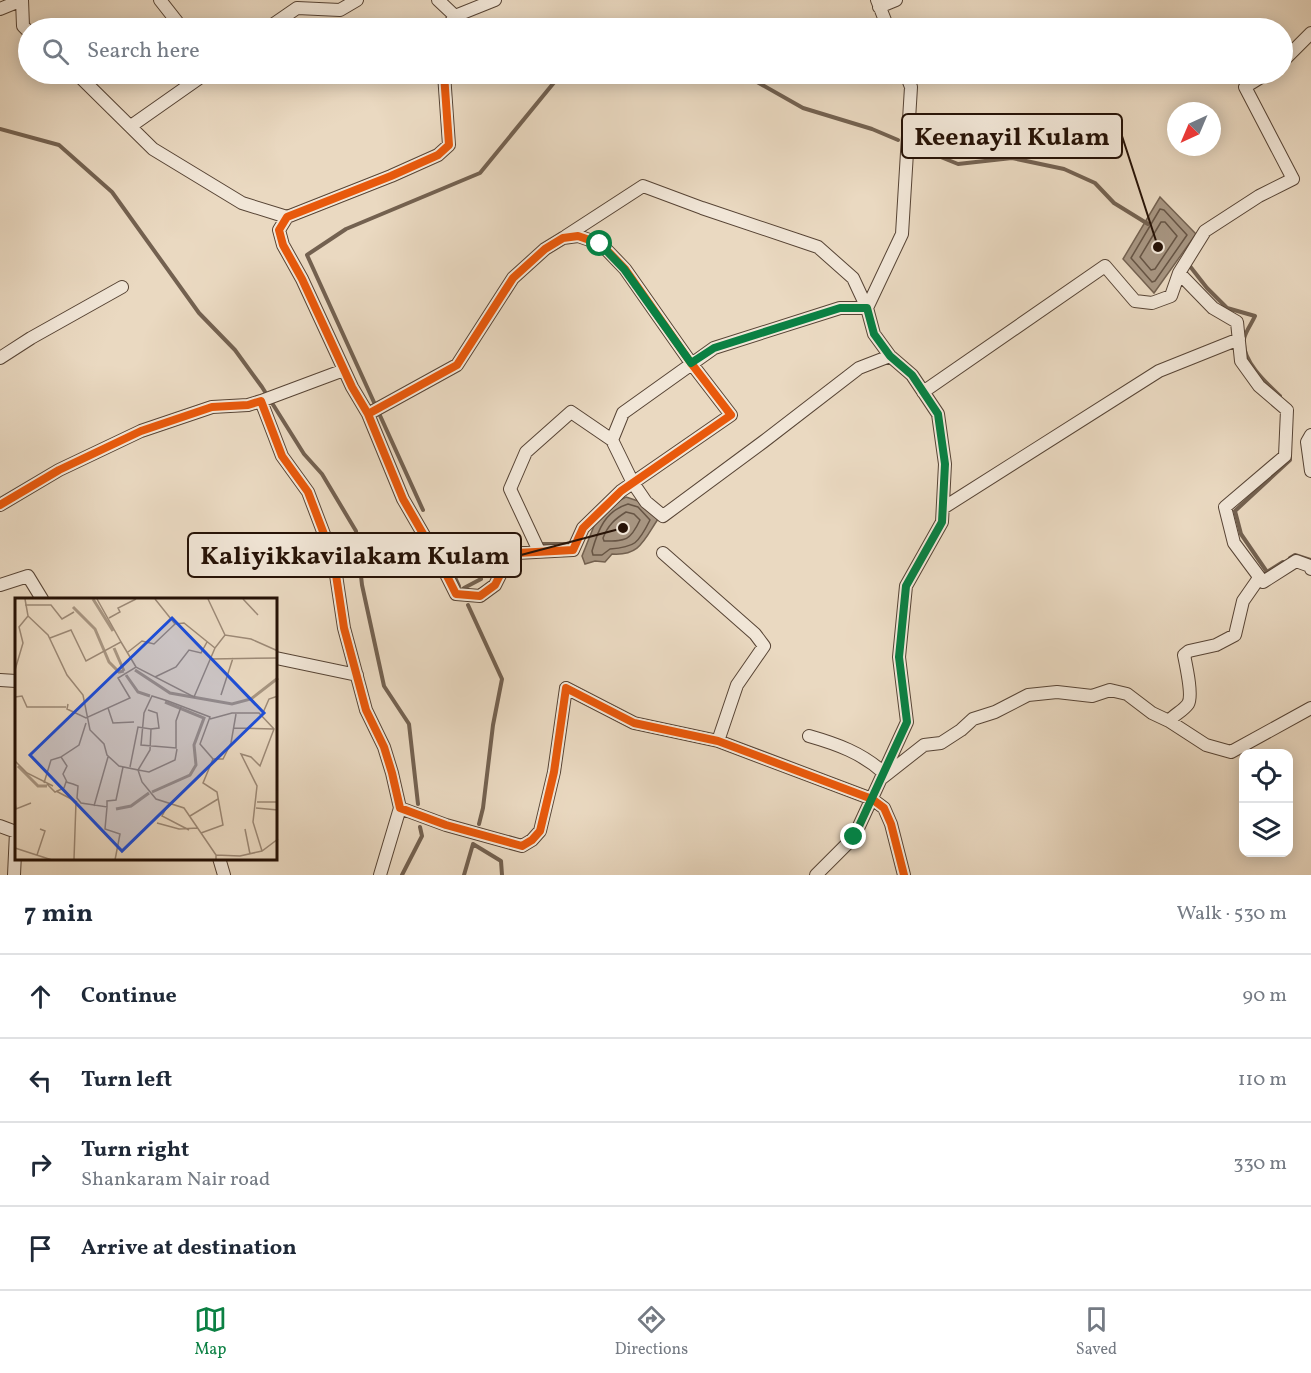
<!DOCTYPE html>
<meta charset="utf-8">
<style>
:root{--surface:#fff;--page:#f2f2f3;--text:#1f2937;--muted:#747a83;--line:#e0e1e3;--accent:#0b8043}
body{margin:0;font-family:Vollkorn,serif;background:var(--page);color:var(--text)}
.controls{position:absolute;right:18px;bottom:18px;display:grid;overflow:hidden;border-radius:12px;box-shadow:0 3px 15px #0003}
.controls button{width:54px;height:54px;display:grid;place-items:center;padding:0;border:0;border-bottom:2px solid var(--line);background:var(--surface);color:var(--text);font:30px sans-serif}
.compass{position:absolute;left:1167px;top:102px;width:54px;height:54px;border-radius:50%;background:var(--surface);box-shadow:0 3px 15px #0003;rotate:224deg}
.stop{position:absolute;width:18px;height:18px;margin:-14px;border:4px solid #0b8043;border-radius:50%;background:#fff}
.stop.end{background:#0b8043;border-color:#fff;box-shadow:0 2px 6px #0008}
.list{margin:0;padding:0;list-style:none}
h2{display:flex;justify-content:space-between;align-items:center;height:78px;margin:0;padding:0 24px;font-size:26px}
h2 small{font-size:20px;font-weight:400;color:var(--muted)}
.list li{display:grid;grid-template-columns:39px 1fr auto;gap:18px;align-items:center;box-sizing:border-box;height:84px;padding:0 24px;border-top:2px solid var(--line)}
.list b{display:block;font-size:22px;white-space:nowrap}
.list p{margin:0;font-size:20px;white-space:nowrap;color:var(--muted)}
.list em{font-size:20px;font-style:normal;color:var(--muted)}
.icon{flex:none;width:33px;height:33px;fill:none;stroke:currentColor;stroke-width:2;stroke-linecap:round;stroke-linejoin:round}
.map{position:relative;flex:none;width:1311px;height:875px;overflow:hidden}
.search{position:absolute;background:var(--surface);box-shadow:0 3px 15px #0003;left:18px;right:18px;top:18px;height:66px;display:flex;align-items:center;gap:15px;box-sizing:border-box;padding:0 21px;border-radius:33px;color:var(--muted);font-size:22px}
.sheet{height:414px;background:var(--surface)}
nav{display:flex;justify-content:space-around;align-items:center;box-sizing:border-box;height:84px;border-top:2px solid var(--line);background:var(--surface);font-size:16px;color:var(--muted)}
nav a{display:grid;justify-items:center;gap:3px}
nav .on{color:var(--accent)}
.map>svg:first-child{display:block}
</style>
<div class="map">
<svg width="1311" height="875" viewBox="0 0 1311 875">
<rect width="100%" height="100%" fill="#ead9c1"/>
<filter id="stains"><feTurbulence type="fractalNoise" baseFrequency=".00333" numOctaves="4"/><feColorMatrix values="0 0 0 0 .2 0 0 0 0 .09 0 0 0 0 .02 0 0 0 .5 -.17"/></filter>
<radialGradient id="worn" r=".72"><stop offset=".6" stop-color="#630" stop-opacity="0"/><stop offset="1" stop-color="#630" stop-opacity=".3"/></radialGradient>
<path fill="#a79581" stroke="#736150" stroke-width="1.5" d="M1160 197 1196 234 1154 293 1123 259Z
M626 497 641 502 658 519C644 540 640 556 612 554L605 562 595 561 585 564 582 556 596 521 607 507Z"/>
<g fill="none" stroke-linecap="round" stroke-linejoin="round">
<path stroke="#665444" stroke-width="1.5" d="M1160 209 1164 210 1187 235 1155 281 1152 282 1131 258Z
M1161 222H1165L1177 236 1155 269 1151 270 1140 257Z
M628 504 638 507 650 520C638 544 635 547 610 549L602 555H593L592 551C598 530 605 511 628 504Z
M626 512 634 514 640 520C630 541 626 541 604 541L603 538C608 525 615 519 626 512Z"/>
<path stroke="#736150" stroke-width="4" d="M743 74 803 108 872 129 898 140
M0 129 59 145 112 192 199 313 235 350 262 387 304 454 322 474 356 531 362 585 384 686 409 724 418 804
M916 147 958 164 1012 158 1064 169 1095 183 1114 203 1148 224
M1189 265 1207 288 1227 308 1255 316C1252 323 1245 332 1244 339 1241 360 1266 383 1280 396
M423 510 307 255 346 229 480 173 561 74
M537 544H569
M441 547 459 586
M1290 558 1295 555 1311 560
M491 561 494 556 507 552
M1283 562 1267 572 1241 534 1235 511 1290 460V455
M464 588 481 579
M468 605 502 679 493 725 483 808 479 824
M402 875 422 836 420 827
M464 875 473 844 501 861 502 875"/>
<defs>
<path id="minor" d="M22 0 23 26 28 31
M160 0 182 28
M438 0 455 16
M877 0 888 28
M879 7 896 0
M0 9 22 0
M268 28 297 8 340 10 357 0
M447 28 455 16 495 0
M1282 62 1311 33
M77 74 153 149 242 203 287 217
M131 126 205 74
M1179 273 1205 231 1259 196 1293 179 1245 87 1266 74
M0 358 31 338 122 287
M923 392 1105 266 1135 301 1152 303 1171 296 1179 273 1213 308 1237 322 1241 361 1259 386 1287 410 1285 456 1225 507 1234 543 1263 582 1296 561 1310 566 1311 569
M261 401 344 370
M368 414 457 365 513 278 545 249 563 238 578 236 601 244 625 269 691 363 731 415 621 491 583 528 573 550 517 553 504 567 495 585 480 596 456 594 444 570 403 499 368 414 352 387 302 279 283 245 279 230 287 217 391 176 438 155 449 145 444 74
M1311 435 1307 442 1311 471
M612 440 633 483 646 502 663 516 763 442 859 368 890 356
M0 505 59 470 141 431 212 407 248 405 261 401 282 456 308 492 327 542 336 575 344 628 366 710 384 747 392 773 400 808 446 825 522 846 532 840 540 831 554 772 566 688 634 723 718 741 872 799 884 808 891 824 904 875
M943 508 1159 371 1239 339
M539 551 510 489 526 452 571 412 612 440 623 413 714 348 840 308H867L853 278 818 247 702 208 643 186 566 236
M663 553 755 634 764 646 737 685 718 741
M0 585 28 576 42 599
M276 658 357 675
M0 680 16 681
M1169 721 1206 745 1231 752 1311 708
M809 736C837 744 862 753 884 773
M882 778 924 745 941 743 961 730 973 719 995 712 1028 695 1057 692 1092 696 1110 690 1127 694 1152 713 1169 721C1175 714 1183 711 1188 704 1193 696 1186 665 1184 655L1189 651 1216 645 1235 635 1243 601 1259 578
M0 826 16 832 14 875
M219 858 224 875
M380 875 400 808
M816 875 854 837 907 722 899 657 906 586 942 522 945 464 938 414 912 375 890 356 874 334 867 308 902 234 911 87 906 74"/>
</defs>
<use href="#minor" stroke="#574435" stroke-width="14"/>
<use href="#minor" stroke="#f1e6d7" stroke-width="12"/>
<defs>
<path id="cycleway" d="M368 414 457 365 513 278 545 249 563 238 578 236 601 244 625 269 691 363 731 415 621 491 583 528 573 550 517 553 504 567 495 585 480 596 456 594 444 570 403 499 368 414 352 387 302 279 283 245 279 230 287 217 391 176 438 155 449 145 444 74
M0 505 59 470 141 431 212 407 248 405 261 401 282 456 308 492 327 542 336 575 344 628 366 710 384 747 392 773 400 808 446 825 522 846 532 840 540 831 554 772 566 688 634 723 718 741 872 799 884 808 891 824 904 875"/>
</defs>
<use href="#cycleway" stroke="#f1e6d7" stroke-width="11"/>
<use href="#cycleway" stroke="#e8590c" stroke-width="8"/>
</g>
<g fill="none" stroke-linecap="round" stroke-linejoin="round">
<path stroke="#0b8043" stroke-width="8" d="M600 244 624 269 691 363 714 348 840 308H867L874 334 890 356 912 375 938 414 945 464 942 522 906 586 899 657 907 722 854 837"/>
</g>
<g transform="translate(15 598)">
<rect width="262" height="262" fill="#ead9c1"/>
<path fill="none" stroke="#a79581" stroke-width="3" d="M78 1 98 33M58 9 80 31 94 64 104 74 109 73M99 50 109 73M120 72 155 95 217 106 236 101 263 80M111 77 123 94 135 98M3 168 23 188H32M137 194 175 177 181 167 179 147 189 120 150 104M101 211 116 208 134 195"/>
<path fill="none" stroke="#9c8976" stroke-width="1.5" d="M10 1 13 18 33 37 52 77 68 97 75 132 89 146 92 157 104 168 123 172 127 184 141 201 169 210 201 257M140 1 160 26 169 25 200 50 210 37 236 41 263 53M193 1 210 37M228 1 243 17M10 7H36L47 21 59 14M94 20 105 14 103 10 121 1M35 40 56 32 71 63 106 44 82 1M106 44 121 69M113 54 127 43 139 46 160 26M196 61 263 60M0 72 8 45 4 29 13 18M140 79 161 69 174 52 186 55 192 44M206 97 218 60M0 99 7 98 12 109H51M53 106 52 111 71 120 115 100 103 80 121 69 179 99 200 50M166 109 161 123V150L126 147 129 115 137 98 153 103 195 119 185 146 198 161 188 185 202 194 208 227 186 235M93 110 98 125 119 124M133 112 142 115 144 130 136 131 135 152 123 172 134 174 160 162 162 151M247 117 254 101 263 98M195 121 217 115H244L259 131 245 168 236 159 226 156 242 188 238 224 247 253M219 130 259 131M198 161H208L216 145 221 116M0 163 12 175 38 188M115 169 123 129 136 131M52 184 48 176 52 168 46 159 64 147 71 125M29 185 36 162 46 159M32 186 40 194 49 190 51 184 58 186 63 188 62 200 66 205 92 209V203L101 202 108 169M41 193 62 204M0 204 1 211 16 205M242 204H263M153 207 147 218 174 232M79 208 93 159M92 209 90 231 105 236 100 262M241 210 263 212M175 218 203 201M142 225 164 231 183 230M230 231 235 256M0 250 37 262M22 257 30 233 25 231M59 261 61 204M201 262V257L225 258 247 253 263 241"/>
<path fill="#1d4ed8" fill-opacity="0.15" stroke="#1d4ed8" stroke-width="3" d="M157 20 249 115 107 253 15 157Z"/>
<rect width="262" height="262" fill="none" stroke="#261206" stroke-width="3"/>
</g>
<path fill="none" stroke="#261206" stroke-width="2" d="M1158 247L1122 136M623 528L521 555"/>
<g fill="#261206" stroke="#f1e6d7" stroke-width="2">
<circle cx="1158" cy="247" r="6"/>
<circle cx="623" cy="528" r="6"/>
</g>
<g fill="#f1e6d7" stroke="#261206" stroke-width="2">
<rect x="902" y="114" width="220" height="44" rx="6"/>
<rect x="188" y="533" width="333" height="44" rx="6"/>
</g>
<g font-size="26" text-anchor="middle" font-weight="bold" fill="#261206">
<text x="1012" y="145">Keenayil Kulam</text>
<text x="355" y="564">Kaliyikkavilakam Kulam</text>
</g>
<rect width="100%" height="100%" filter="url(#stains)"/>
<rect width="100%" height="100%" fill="url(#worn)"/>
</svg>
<div class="controls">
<button><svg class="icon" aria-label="locate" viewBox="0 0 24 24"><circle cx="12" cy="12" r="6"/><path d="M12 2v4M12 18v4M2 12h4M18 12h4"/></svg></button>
<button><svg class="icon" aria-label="layers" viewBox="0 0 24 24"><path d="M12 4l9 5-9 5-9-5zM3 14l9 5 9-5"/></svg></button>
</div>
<svg class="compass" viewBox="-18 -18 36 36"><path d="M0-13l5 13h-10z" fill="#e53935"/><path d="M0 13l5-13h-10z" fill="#747a83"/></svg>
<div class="stop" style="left:600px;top:244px"></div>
<div class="stop end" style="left:854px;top:837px"></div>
<div class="search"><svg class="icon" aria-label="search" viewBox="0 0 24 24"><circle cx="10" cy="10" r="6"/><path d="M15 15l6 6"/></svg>Search here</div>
</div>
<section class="sheet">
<h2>7 min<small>Walk · 530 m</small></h2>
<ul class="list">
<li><svg class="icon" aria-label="ahead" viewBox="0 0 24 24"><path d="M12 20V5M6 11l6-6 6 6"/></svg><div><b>Continue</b></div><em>90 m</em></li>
<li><svg class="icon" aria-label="left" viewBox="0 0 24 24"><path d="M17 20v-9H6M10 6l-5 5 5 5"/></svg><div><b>Turn left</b></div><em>110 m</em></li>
<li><svg class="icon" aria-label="right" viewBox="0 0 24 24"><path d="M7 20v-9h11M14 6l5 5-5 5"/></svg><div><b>Turn right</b><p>Shankaram Nair road</p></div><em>330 m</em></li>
<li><svg class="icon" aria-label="arrive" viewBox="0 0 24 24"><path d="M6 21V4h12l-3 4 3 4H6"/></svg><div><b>Arrive at destination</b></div></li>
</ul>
</section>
<nav>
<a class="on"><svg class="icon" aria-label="map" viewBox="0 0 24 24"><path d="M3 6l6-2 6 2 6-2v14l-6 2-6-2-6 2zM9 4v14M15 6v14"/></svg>Map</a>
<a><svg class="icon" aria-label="directions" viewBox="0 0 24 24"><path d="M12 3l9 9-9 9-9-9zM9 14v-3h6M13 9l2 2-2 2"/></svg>Directions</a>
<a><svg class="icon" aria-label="saved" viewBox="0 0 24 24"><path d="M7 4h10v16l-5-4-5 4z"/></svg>Saved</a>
</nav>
